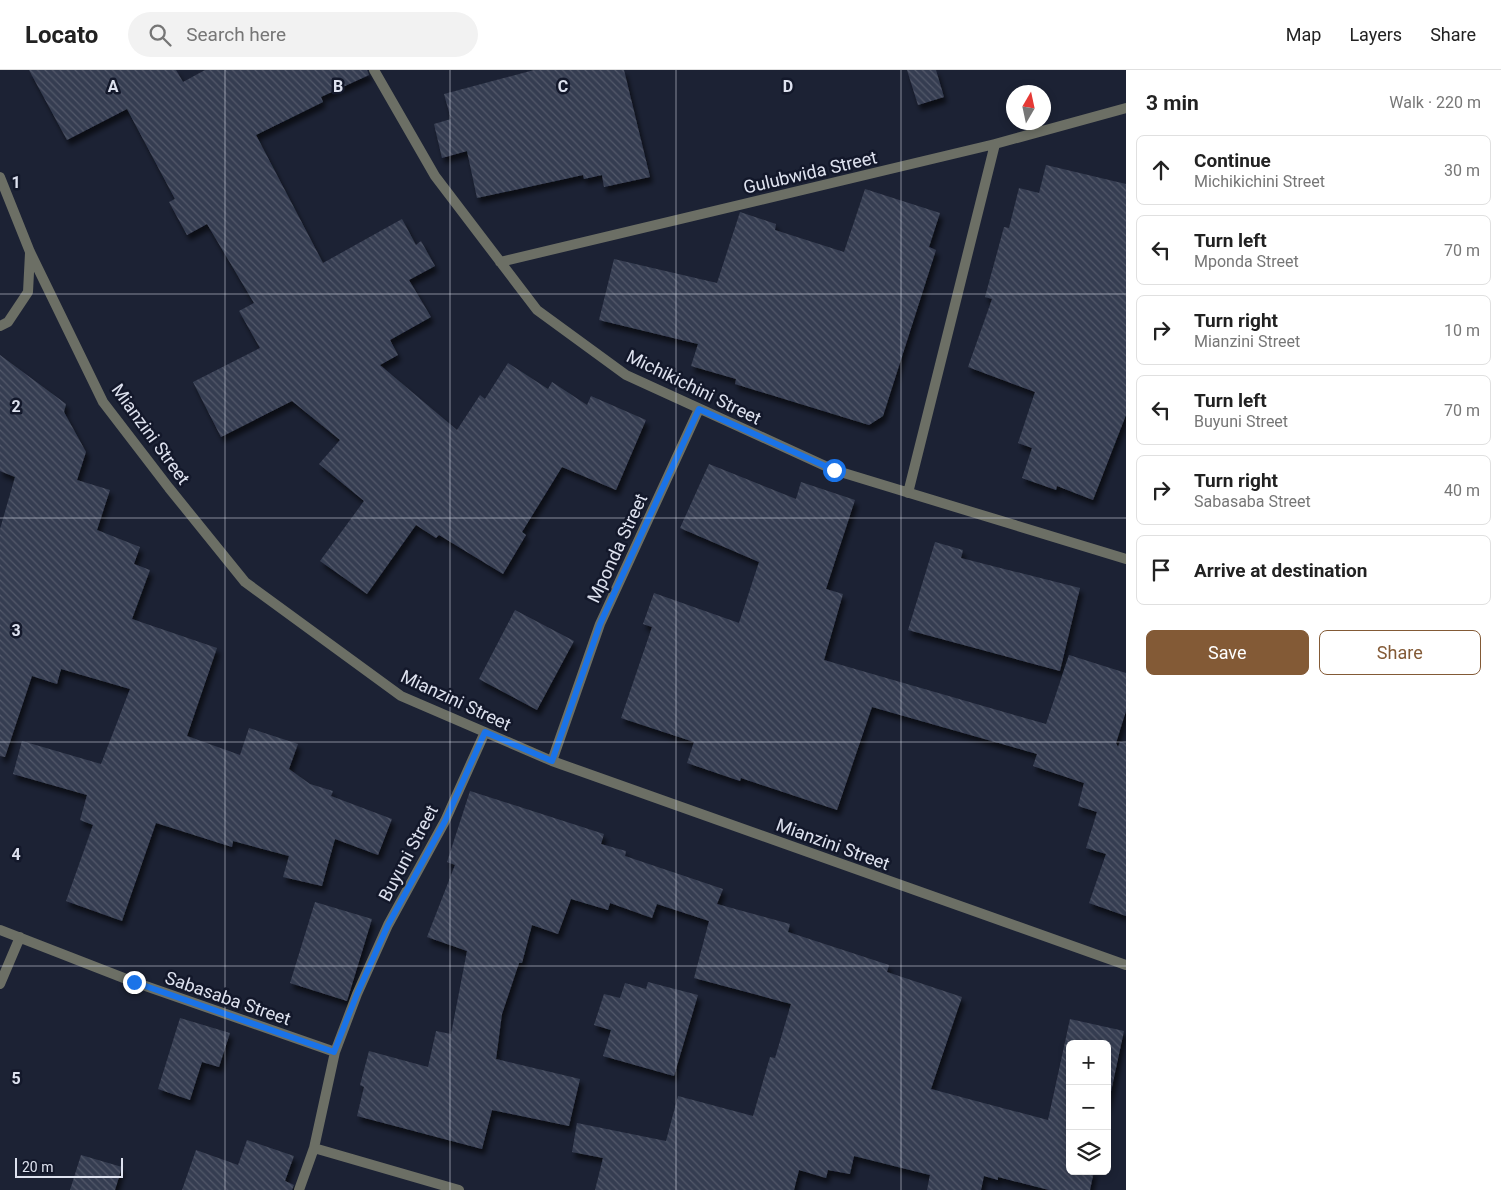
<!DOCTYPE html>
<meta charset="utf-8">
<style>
:root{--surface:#fff;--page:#f2f2f2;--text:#222;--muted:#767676;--line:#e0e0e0;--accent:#835a36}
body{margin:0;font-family:Roboto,sans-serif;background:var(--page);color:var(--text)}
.controls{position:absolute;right:15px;bottom:15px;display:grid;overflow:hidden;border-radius:8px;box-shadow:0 2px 8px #0003}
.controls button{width:45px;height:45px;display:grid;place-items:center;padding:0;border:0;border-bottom:1px solid var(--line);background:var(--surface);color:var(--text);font:25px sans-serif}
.compass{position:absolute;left:1006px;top:15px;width:45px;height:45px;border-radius:50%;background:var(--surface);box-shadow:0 2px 8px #0003;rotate:9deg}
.scale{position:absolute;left:15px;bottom:12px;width:108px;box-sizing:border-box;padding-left:5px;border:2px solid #dee2ef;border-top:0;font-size:14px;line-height:18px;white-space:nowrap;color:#dee2ef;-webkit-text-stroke:4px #13182a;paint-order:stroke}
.stop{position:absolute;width:15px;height:15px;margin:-11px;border:4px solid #1a73e8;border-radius:50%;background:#fff}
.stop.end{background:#1a73e8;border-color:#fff;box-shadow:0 1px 5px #0008}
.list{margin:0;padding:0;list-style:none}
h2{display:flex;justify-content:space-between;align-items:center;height:65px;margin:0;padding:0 20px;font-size:21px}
h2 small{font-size:16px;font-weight:400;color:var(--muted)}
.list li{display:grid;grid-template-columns:32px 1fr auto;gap:15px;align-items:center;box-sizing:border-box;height:70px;margin:0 10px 10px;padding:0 10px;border:1px solid var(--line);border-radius:8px}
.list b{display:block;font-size:19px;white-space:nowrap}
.list p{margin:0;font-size:16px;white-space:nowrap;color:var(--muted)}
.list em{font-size:16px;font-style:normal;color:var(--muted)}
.actions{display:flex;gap:10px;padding:15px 20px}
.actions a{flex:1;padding:11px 0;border:1px solid var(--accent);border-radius:8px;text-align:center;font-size:18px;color:var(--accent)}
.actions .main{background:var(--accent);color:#fff}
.icon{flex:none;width:28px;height:28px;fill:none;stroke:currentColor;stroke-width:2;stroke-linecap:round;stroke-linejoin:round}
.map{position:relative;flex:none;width:1126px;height:1120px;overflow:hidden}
header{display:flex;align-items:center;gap:30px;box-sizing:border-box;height:70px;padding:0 25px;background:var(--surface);border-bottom:1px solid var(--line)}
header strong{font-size:24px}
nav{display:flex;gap:28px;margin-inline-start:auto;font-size:18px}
.search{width:350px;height:45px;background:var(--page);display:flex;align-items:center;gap:12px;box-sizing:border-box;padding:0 18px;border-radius:28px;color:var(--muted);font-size:19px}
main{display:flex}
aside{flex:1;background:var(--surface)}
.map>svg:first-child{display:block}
</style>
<header>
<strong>Locato</strong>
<div class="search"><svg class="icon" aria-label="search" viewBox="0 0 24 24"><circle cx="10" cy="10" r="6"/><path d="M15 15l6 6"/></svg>Search here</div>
<nav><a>Map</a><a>Layers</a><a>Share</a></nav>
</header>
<main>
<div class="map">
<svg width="1126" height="1120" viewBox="0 0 1126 1120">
<defs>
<pattern id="building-back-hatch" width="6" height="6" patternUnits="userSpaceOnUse" patternTransform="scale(1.25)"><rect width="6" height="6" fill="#363d51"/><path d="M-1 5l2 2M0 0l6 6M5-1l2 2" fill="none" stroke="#53596a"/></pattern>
<filter id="shadow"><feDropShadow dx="3" dy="5.5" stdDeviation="2.5" flood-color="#0009"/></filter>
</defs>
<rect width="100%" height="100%" fill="#1c2234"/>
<path fill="url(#building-back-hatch)" filter="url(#shadow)" d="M29 0H176L183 12 205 0H367L369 5 321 27 323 32 256 65 323 193 402 149 416 175 421 171 435 196 409 210 431 247 390 270 398 285 380 295 457 360 480 325 485 329 508 293 548 319 552 312 587 335 591 326 646 350 616 420 562 397 522 462 526 465 503 504 439 465 436 468 416 455 367 524 320 491 364 431 319 394 340 370 292 331 221 367 193 312 260 278 239 241 254 233 207 154 187 165 169 132 175 129 127 39 67 70Z
M534 0H624L650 107 604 117 602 105 584 109 583 105 477 128 467 81 442 88 434 54 451 49 444 24Z
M907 0H936L944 27 918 35Z
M1046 95 1126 114V345L1093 430 1057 416 1056 420 1022 408 1032 378 1018 373 1035 322 968 297 992 229 985 227 1004 157 1009 158 1019 118 1039 123Z
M865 119 940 143 929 177 936 180 883 346 869 355 735 314 736 309 691 296 698 274 599 250 614 189 717 213 740 142 776 154 775 160 844 182Z
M0 285 66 334 64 342 86 382 77 410 110 420 97 460 140 477 134 494 150 500 132 549 217 578 187 666 240 685 249 658 298 674 289 699 310 714 333 721 331 726 392 749 378 785 335 769 322 816 283 807 289 786 233 771 232 777 156 753 122 851 66 831 93 755 80 750 87 725 13 704 22 671 101 694 130 619 61 599 57 614 32 606 5 687 0 686V459L15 407 0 401Z
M709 394 796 429 801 412 855 430 826 519 843 524 824 590 1046 654 1069 585 1126 603V641L1116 673 1118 677 1120 672 1126 673V846L1089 833 1106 784 1086 778 1097 742 1078 736 1084 713 1033 696 1037 684 872 637 837 740 741 708 740 711 687 693 694 672 621 648 652 557 643 554 654 523 739 553 759 492 680 458Z
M935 472 963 480 961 488 1080 518 1060 601 908 560Z
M515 540 574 571 537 640 479 609Z
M470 721 604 764 601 774 626 781 625 786 723 819 717 834 790 854 788 862 889 895 887 902 962 927 931 1019 1048 1050 1070 949 1124 961 1107 1040V974H1070V1101H1094L1090 1120H1049L998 1107V1110L984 1106 981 1120H927L930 1105 854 1086 850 1104 828 1100 826 1108 799 1100 794 1120H595L603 1088 572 1082 577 1053 666 1071 678 1026 753 1046 770 987 775 988 791 934 694 908 709 851 657 834 652 848 610 833 608 840 571 829 558 864 532 855 522 893H519L502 944 496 989 580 1009 569 1056 492 1040 482 1079 357 1046 364 1017 360 1015 369 981 428 997 436 961 451 964 467 881 427 867 455 795 447 792Z
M315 832 372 849 347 931 290 913Z
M648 912 698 925 674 1006 603 986 611 960 594 955 604 924 620 928 625 913 646 919Z
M180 948 230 963 219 997 202 992 190 1030 158 1019Z
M247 1070 294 1086 285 1111 294 1115 292 1120H182L196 1080 238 1095Z
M81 1085 122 1097 115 1120H70Z"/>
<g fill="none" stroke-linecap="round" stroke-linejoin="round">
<path stroke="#6c6f65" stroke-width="10" d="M374 0 435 106 537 240 626 305 834 400 1126 489
M0 107 30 182 103 332 169 418 245 512 401 626 552 691 1126 895
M500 192 995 74 1126 38
M0 256 8 252 28 222 30 183
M908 423 995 74
M552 691 600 554 699 339
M0 860 134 912 335 982
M0 914 20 867
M314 1078 459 1120
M299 1120 314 1078 335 982 357 924 388 855 445 751 485 662"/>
</g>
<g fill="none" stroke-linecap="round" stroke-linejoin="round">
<path stroke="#1a73e8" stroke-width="6" d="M134 912 334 982 357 924 388 855 445 751 485 662 552 691 600 554 699 339 834 400"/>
</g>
<path fill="none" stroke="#dee2ef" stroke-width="1" stroke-opacity="0.55" d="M225 0V1120M450 0V1120M676 0V1120M901 0V1120M0 224H1126M0 448H1126M0 672H1126M0 896H1126"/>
<g text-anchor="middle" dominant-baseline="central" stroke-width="5" stroke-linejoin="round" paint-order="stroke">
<g font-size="18" fill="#dee2ef" stroke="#13182a">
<text transform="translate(810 102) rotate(-13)">Gulubwida Street</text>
<text transform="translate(694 317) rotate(26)">Michikichini Street</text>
<text transform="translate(151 364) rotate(54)">Mianzini Street</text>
<text transform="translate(617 478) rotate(-65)">Mponda Street</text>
<text transform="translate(456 630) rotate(25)">Mianzini Street</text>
<text transform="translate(833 774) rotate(20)">Mianzini Street</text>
<text transform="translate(408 783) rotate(-62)">Buyuni Street</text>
<text transform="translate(228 928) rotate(19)">Sabasaba Street</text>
</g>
</g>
<g font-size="16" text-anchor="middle" font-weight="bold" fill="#dee2ef" stroke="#13182a" stroke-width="5" stroke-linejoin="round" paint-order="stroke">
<text x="113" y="22">A</text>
<text x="338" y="22">B</text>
<text x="563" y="22">C</text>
<text x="788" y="22">D</text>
<text x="16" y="118">1</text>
<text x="16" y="342">2</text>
<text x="16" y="566">3</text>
<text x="16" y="790">4</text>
<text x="16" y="1014">5</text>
</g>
</svg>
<div class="controls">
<button>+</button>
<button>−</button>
<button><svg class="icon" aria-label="layers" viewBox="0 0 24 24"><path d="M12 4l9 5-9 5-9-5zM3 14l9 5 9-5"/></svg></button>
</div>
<svg class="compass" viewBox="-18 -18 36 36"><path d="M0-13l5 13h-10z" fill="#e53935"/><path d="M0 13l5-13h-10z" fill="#767676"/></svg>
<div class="scale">20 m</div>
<div class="stop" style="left:834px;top:400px"></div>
<div class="stop end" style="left:134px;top:912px"></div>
</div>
<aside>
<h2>3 min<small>Walk · 220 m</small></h2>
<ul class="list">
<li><svg class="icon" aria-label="ahead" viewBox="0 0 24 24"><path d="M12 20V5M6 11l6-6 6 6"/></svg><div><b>Continue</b><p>Michikichini Street</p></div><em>30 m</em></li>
<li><svg class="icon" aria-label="left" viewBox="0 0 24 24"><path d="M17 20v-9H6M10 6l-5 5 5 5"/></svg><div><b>Turn left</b><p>Mponda Street</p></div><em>70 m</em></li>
<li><svg class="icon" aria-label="right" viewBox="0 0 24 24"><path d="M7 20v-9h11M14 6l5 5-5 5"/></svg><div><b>Turn right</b><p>Mianzini Street</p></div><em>10 m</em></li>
<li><svg class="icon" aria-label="left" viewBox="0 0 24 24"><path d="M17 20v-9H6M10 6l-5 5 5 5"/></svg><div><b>Turn left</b><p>Buyuni Street</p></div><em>70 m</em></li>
<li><svg class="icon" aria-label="right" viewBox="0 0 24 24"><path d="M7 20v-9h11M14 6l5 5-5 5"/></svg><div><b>Turn right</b><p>Sabasaba Street</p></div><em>40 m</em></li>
<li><svg class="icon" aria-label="arrive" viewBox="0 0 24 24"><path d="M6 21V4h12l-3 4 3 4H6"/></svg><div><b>Arrive at destination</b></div></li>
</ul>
<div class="actions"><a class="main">Save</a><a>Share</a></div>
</aside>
</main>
